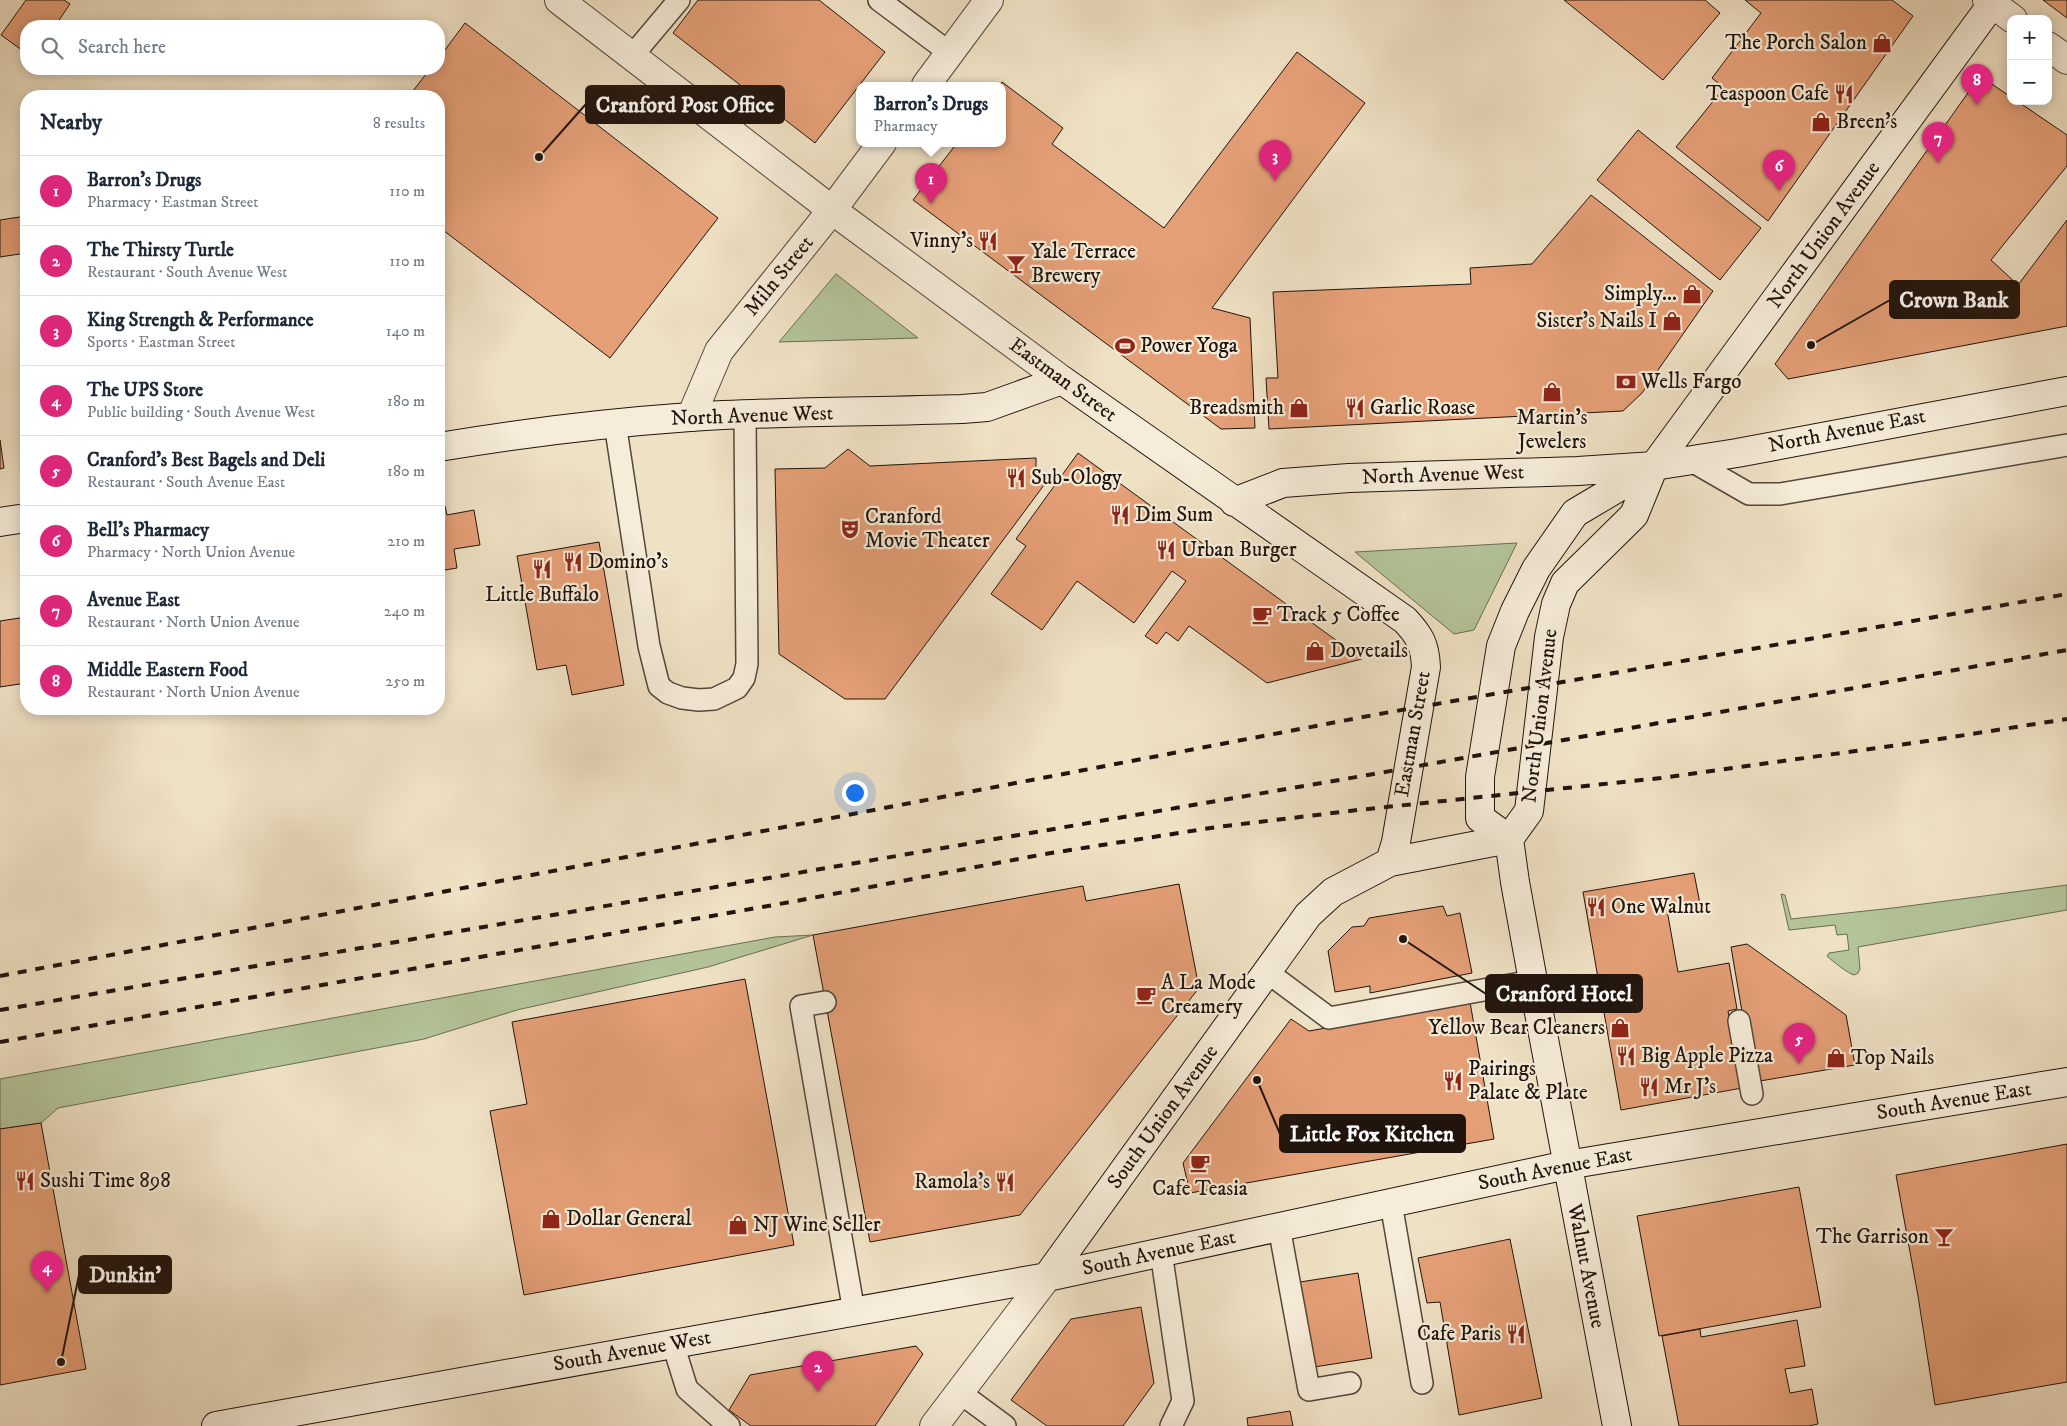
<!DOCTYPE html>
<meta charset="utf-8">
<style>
:root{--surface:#fff;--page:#f2f2f3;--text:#1f2937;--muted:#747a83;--line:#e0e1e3;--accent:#db2777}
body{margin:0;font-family:"IM FELL DW Pica",serif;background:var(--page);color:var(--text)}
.controls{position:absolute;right:15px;top:15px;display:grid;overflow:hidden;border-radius:10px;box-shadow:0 2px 12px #0003}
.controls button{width:45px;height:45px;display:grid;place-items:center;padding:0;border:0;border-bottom:1px solid var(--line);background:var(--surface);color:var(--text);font:25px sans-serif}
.you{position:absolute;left:854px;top:792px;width:18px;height:18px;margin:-12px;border:4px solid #fff;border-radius:50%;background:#1a73e8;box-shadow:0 0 0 8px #1a73e833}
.badge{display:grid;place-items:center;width:32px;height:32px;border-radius:50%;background:var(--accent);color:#fff;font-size:16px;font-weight:700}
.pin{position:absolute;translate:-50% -41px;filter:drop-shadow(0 1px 2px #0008)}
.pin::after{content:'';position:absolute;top:26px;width:18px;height:15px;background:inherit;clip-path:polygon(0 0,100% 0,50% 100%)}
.popup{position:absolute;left:856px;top:82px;width:150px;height:65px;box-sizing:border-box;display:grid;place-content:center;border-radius:10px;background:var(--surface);filter:drop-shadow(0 1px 4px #0005);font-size:16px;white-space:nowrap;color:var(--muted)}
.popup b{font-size:19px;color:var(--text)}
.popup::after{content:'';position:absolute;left:50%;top:100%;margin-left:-10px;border:10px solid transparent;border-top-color:var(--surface)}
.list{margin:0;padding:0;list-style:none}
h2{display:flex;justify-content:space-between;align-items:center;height:65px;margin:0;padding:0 20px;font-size:21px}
h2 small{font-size:16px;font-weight:400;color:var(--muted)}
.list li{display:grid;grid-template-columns:32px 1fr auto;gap:15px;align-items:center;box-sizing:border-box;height:70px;padding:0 20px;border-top:1px solid var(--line)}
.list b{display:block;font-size:19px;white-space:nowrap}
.list p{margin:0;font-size:16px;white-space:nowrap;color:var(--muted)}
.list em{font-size:16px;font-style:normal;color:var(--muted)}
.icon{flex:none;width:28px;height:28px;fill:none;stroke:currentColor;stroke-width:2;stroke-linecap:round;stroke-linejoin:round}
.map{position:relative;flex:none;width:2067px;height:1426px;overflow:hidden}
.search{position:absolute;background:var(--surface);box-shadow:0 2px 12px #0003;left:20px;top:20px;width:425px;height:55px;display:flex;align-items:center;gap:12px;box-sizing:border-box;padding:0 18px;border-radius:20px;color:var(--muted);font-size:19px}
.panel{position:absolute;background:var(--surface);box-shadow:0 2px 12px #0003;left:20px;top:90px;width:425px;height:625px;border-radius:20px}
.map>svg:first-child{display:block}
</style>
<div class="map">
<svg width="2067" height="1426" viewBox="0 0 2067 1426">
<rect width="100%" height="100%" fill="#efe1c4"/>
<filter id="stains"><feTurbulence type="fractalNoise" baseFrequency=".004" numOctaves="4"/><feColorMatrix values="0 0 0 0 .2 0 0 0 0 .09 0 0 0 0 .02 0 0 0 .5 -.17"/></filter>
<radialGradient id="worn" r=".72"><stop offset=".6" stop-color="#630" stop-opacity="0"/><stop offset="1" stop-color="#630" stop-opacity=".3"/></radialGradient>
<path fill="#b4c499" stroke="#6a6c53" d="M836 274 918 338 779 342Z
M1517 543 1474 630 1454 634 1355 552Z
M2067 885V910L1858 947 1860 969 1858 973 1854 975C1849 974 1832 961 1827 956L1829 953 1849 950 1847 934 1837 935 1835 925 1789 930 1781 894 1785 895 1791 919 1893 908Z
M813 935 708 967 517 1010 424 1039 58 1108 41 1123 0 1129V1079L775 937Z"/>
<path fill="#e59f77" stroke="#20140d" d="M26 0H64L70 4 55 26H26V53L1 35Z
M698 0H819L885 52 815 143 673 33Z
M1564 0H1705L1720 13 1663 80Z
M1745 0H1892L1913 16 1768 221 1676 147 1724 88 1712 78 1761 13Z
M2043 0H2067V18Z
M465 23 718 218 610 358 439 227V96H409L430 69H439V58Z
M1297 52 1365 103 1212 308 1250 318 1255 428 1221 429 913 200 957 143H1002V85H1000L1002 82 1063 128 1052 144 1164 228Z
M1980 76 2011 97V101H2017L2067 135V166L1991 260 2018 285 2067 220V326L1788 379 1775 364Z
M1638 130 1761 228 1720 280 1597 180Z
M1591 195 1713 291 1642 393 1623 411 1269 429 1266 378H1278L1273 292 1471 284 1470 268 1532 264Z
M26 216V253L0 257V220Z
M0 440 4 468 0 469Z
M848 449 870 466 1036 458V473L1047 481 885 699H845L779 654 775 469 825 468Z
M1078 453 1362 659 1267 683 1189 626 1178 641 1166 632 1157 644 1145 636 1186 581 1172 571 1134 623 1077 581 1042 630 991 594 1026 546 1016 539Z
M445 506 447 515 474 510 480 545 454 549 457 568 439 571V507Z
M599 542 624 685 572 695 566 665 537 670 517 556Z
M26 617V683L0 687V621Z
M1694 873 1700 904 1667 910 1678 972 1729 963 1737 1009 1728 1011 1742 1088 1621 1110 1583 892Z
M1179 884 1199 988 1020 1215 870 1242 813 935 1083 886 1086 901Z
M1443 906 1447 916 1460 913 1472 973 1370 993V986L1335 992 1328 951 1352 927 1364 926 1369 918Z
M1747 944 1846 1015 1855 1065 1754 1082 1731 947Z
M745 979 794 1245 524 1295 490 1111 527 1104 512 1022Z
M1470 1002 1494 1139 1190 1193 1183 1163 1291 1019 1309 1031Z
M41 1123 86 1369 0 1385V1129Z
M2067 1144V1382L1935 1405 1918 1296 1896 1175Z
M1799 1187 1821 1307 1659 1336 1637 1216Z
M1510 1239 1542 1398 1459 1415 1440 1302 1427 1303 1418 1258Z
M1358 1273 1372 1358 1314 1367 1300 1282Z
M1141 1307 1154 1383 1123 1426H1047L1011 1400 1071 1319Z
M1797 1320 1805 1366 1785 1369 1790 1393 1812 1389 1818 1424 1809 1426H1679L1662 1336 1700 1329 1701 1337Z
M916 1346 923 1354 875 1426H751L729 1410 750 1375Z
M1290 1411 1293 1426H1248L1247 1418Z"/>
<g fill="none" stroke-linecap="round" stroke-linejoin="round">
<defs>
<path id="lane" d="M879 0 950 53
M632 56 679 0
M615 423 649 646 659 686 668 693 682 698 699 700 714 699 737 688 744 678 747 664 745 415
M1690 460 1749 494H1780L2067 445
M1267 972 1329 1018 1533 981
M825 1002 801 1006 854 1312
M1739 1021 1752 1094
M1391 1203 1422 1383
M1279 1227 1309 1390 1350 1383
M1161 1252 1183 1401 1171 1426
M673 1344 687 1389 729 1426
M959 1392 1005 1426"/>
<path id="street" d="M559 0 832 210 1062 380
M1987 0 2013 19
M2048 46 2067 60
M926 85 989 0
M691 417 719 351 832 210 882 143
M934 1426 1047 1277"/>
<path id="secondary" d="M439 447C522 433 606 423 690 417 780 411 872 412 962 409L987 407 1062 380 1405 620C1420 636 1425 645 1426 667L1396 842 1390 862
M1234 502 1283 483 1349 478 1578 471 1654 466 1737 453 2067 391
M0 522 26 518
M1509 839 1529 811 1549 637 1556 604 1565 583 1634 515 1654 466 1995 0
M1509 839 1515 882 1533 981 1617 1426
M1509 839 1480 818V777L1501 646 1515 611 1536 569 1575 513 1651 468
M1047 1277 1308 915 1333 892 1390 862 1509 839
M216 1426 1047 1277 1567 1165 2067 1082"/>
</defs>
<use href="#lane" stroke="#54473b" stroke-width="24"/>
<use href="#street" stroke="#54473b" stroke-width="30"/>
<use href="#secondary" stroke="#20140d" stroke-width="30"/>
<use href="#lane" stroke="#f5ecd9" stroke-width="21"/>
<use href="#street" stroke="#f5ecd9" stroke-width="28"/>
<use href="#secondary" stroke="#f5ecd9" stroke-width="28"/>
<path stroke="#20140d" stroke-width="4" stroke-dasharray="9 9" stroke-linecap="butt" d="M0 976 1379 714 2067 594
M0 1010 1368 775 2067 650
M0 1042 796 901 1045 854 1217 827 1358 810 1661 778 1927 741 2067 719"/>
</g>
<defs>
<symbol id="shop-bare" viewBox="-9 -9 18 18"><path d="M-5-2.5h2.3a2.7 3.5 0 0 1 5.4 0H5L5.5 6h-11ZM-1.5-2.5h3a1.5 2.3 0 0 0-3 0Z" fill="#8f2418" stroke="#f5ecd9" stroke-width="2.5" paint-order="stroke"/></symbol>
<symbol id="restaurant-bare" viewBox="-9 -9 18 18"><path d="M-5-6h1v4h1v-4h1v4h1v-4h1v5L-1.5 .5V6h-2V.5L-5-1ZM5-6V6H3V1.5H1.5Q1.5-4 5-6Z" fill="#8f2418" stroke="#f5ecd9" stroke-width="2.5" paint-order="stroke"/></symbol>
<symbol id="bar-bare" viewBox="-9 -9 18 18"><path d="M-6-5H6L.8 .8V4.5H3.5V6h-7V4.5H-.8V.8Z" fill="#8f2418" stroke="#f5ecd9" stroke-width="2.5" paint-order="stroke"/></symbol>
<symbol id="stadium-bare" viewBox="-9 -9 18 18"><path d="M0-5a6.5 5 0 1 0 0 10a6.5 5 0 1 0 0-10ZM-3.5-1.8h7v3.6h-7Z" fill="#8f2418" stroke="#f5ecd9" stroke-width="2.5" paint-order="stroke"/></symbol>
<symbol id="bank-bare" viewBox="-9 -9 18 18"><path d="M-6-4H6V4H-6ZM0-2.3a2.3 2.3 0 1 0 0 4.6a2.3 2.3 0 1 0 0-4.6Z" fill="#8f2418" stroke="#f5ecd9" stroke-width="2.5" paint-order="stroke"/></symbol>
<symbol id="theatre-bare" viewBox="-9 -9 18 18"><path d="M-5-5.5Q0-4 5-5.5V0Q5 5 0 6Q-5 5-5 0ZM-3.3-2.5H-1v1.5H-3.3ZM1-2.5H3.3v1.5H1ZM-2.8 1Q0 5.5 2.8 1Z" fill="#8f2418" stroke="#f5ecd9" stroke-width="2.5" paint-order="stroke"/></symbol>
<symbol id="cafe-bare" viewBox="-9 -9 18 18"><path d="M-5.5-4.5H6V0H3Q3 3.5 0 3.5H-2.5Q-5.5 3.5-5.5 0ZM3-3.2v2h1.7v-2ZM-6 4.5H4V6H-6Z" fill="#8f2418" stroke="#f5ecd9" stroke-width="2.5" paint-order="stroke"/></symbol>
</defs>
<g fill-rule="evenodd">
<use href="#shop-bare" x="1868" y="29" width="28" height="28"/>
<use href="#restaurant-bare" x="1830" y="80" width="28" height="28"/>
<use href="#shop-bare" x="1807" y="108" width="28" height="28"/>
<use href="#restaurant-bare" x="974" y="227" width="28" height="28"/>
<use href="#bar-bare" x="1002" y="250" width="28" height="28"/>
<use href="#shop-bare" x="1678" y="280" width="28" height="28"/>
<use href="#shop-bare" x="1658" y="307" width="28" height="28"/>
<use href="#stadium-bare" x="1111" y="332" width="28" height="28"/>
<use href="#bank-bare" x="1612" y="368" width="28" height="28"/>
<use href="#shop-bare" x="1538" y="378" width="28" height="28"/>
<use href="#shop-bare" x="1285" y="394" width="28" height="28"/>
<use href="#restaurant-bare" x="1341" y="394" width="28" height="28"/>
<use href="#restaurant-bare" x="1002" y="464" width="28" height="28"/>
<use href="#restaurant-bare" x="1106" y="501" width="28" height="28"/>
<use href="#theatre-bare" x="836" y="515" width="28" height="28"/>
<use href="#restaurant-bare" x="1152" y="536" width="28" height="28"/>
<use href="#restaurant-bare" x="559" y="548" width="28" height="28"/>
<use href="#restaurant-bare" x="528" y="555" width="28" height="28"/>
<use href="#cafe-bare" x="1248" y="601" width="28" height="28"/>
<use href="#shop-bare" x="1301" y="637" width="28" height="28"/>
<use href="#restaurant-bare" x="1582" y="893" width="28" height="28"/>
<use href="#cafe-bare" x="1132" y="981" width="28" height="28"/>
<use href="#shop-bare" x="1606" y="1014" width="28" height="28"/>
<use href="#restaurant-bare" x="1612" y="1042" width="28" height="28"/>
<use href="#shop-bare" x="1822" y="1044" width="28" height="28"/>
<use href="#restaurant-bare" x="1439" y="1067" width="28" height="28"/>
<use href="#restaurant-bare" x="1635" y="1073" width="28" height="28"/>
<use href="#cafe-bare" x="1186" y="1149" width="28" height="28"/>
<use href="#restaurant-bare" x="11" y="1167" width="28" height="28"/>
<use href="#restaurant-bare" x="991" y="1168" width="28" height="28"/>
<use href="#shop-bare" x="537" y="1205" width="28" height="28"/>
<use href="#shop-bare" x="724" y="1211" width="28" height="28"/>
<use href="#bar-bare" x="1930" y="1223" width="28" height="28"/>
<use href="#restaurant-bare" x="1502" y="1320" width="28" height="28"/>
</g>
<g text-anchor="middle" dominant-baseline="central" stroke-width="4.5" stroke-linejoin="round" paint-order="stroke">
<g font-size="21" fill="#20140d" stroke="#f5ecd9" text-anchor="start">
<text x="1867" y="43" text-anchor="end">The Porch Salon</text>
<text x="1829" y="94" text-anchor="end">Teaspoon Cafe</text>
<text x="1836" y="122">Breen's</text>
<text x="973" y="241" text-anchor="end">Vinny's</text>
<text x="1031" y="252">Yale Terrace<tspan x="1031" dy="24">Brewery</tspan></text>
<text x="1677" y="294" text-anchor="end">Simply...</text>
<text x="1657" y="321" text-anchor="end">Sister's Nails I</text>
<text x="1140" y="346">Power Yoga</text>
<text x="1641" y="382">Wells Fargo</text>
<text x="1284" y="408" text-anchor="end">Breadsmith</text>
<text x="1370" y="408">Garlic Roase</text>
<text x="1552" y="418" text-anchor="middle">Martin's<tspan x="1552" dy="24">Jewelers</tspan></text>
<text x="1031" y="478">Sub-Ology</text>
<text x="1135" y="515">Dim Sum</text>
<text x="865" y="517">Cranford<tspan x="865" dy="24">Movie Theater</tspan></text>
<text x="1181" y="550">Urban Burger</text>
<text x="588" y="562">Domino's</text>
<text x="542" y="595" text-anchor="middle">Little Buffalo</text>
<text x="1277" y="615">Track 5 Coffee</text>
<text x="1330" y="651">Dovetails</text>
<text x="1611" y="907">One Walnut</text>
<text x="1161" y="983">A La Mode<tspan x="1161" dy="24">Creamery</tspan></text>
<text x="1605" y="1028" text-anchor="end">Yellow Bear Cleaners</text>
<text x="1641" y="1056">Big Apple Pizza</text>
<text x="1851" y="1058">Top Nails</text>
<text x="1468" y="1069">Pairings<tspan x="1468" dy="24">Palate &amp; Plate</tspan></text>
<text x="1664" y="1087">Mr J's</text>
<text x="40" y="1181">Sushi Time 898</text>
<text x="990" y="1182" text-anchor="end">Ramola's</text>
<text x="1200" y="1189" text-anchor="middle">Cafe Teasia</text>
<text x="566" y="1219">Dollar General</text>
<text x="753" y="1225">NJ Wine Seller</text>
<text x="1929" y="1237" text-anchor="end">The Garrison</text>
<text x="1501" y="1334" text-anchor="end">Cafe Paris</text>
</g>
<g font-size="21" fill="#20140d" stroke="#f5ecd9">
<text transform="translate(1824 235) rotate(-54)">North Union Avenue</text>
<text transform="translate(779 276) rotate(-51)">Miln Street</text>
<text transform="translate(1063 380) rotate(36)">Eastman Street</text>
<text transform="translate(752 416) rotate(-2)">North Avenue West</text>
<text transform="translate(1847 431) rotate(-11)">North Avenue East</text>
<text transform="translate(1443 475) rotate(-2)">North Avenue West</text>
<text transform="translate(1540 716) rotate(-83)">North Union Avenue</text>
<text transform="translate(1413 734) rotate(-80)">Eastman Street</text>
<text transform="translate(1954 1101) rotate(-9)">South Avenue East</text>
<text transform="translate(1163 1117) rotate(-54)">South Union Avenue</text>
<text transform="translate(1555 1169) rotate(-11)">South Avenue East</text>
<text transform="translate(1159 1253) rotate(-12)">South Avenue East</text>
<text transform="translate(1586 1266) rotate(79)">Walnut Avenue</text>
<text transform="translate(632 1351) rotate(-10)">South Avenue West</text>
</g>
</g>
<path fill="none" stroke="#20140d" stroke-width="2" d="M539 157L586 104M1811 345L1890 300M1403 939L1486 994M1257 1080L1280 1134M61 1362L79 1275"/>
<g fill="#20140d" stroke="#f5ecd9" stroke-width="2">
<circle cx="539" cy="157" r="5"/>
<circle cx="1811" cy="345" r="5"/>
<circle cx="1403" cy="939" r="5"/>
<circle cx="1257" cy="1080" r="5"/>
<circle cx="61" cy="1362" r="5"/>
</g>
<g fill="#20140d" stroke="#20140d" stroke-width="2">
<rect x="586" y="86" width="198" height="37" rx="5"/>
<rect x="1890" y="281" width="129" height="37" rx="5"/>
<rect x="1486" y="975" width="156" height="37" rx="5"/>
<rect x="1280" y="1115" width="185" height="37" rx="5"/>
<rect x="79" y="1256" width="92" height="37" rx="5"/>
</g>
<g font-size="22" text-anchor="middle" font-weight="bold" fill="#fff">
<text x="685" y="112">Cranford Post Office</text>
<text x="1954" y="307">Crown Bank</text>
<text x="1564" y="1001">Cranford Hotel</text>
<text x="1372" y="1141">Little Fox Kitchen</text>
<text x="125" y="1282">Dunkin'</text>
</g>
<rect width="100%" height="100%" filter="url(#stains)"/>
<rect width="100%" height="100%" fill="url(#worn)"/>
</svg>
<div class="controls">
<button>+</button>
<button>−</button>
</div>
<div class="you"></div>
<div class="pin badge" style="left:931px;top:204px">1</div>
<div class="popup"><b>Barron's Drugs</b>Pharmacy</div>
<div class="pin badge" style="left:818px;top:1392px">2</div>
<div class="pin badge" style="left:1275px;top:181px">3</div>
<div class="pin badge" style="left:47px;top:1292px">4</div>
<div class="pin badge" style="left:1799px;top:1064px">5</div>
<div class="pin badge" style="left:1779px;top:191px">6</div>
<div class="pin badge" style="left:1938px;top:163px">7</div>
<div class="pin badge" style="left:1977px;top:105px">8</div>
<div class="search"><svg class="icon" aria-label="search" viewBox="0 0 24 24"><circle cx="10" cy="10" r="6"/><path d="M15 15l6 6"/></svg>Search here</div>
<section class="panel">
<h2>Nearby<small>8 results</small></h2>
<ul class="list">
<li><span class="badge">1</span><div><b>Barron's Drugs</b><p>Pharmacy · Eastman Street</p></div><em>110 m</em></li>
<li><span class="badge">2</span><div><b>The Thirsty Turtle</b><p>Restaurant · South Avenue West</p></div><em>110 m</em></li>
<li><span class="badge">3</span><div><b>King Strength &amp; Performance</b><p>Sports · Eastman Street</p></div><em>140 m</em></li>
<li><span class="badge">4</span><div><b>The UPS Store</b><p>Public building · South Avenue West</p></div><em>180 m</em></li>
<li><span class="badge">5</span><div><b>Cranford's Best Bagels and Deli</b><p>Restaurant · South Avenue East</p></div><em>180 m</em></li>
<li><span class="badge">6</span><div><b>Bell's Pharmacy</b><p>Pharmacy · North Union Avenue</p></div><em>210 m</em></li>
<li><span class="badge">7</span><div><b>Avenue East</b><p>Restaurant · North Union Avenue</p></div><em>240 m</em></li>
<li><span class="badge">8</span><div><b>Middle Eastern Food</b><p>Restaurant · North Union Avenue</p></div><em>250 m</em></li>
</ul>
</section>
</div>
